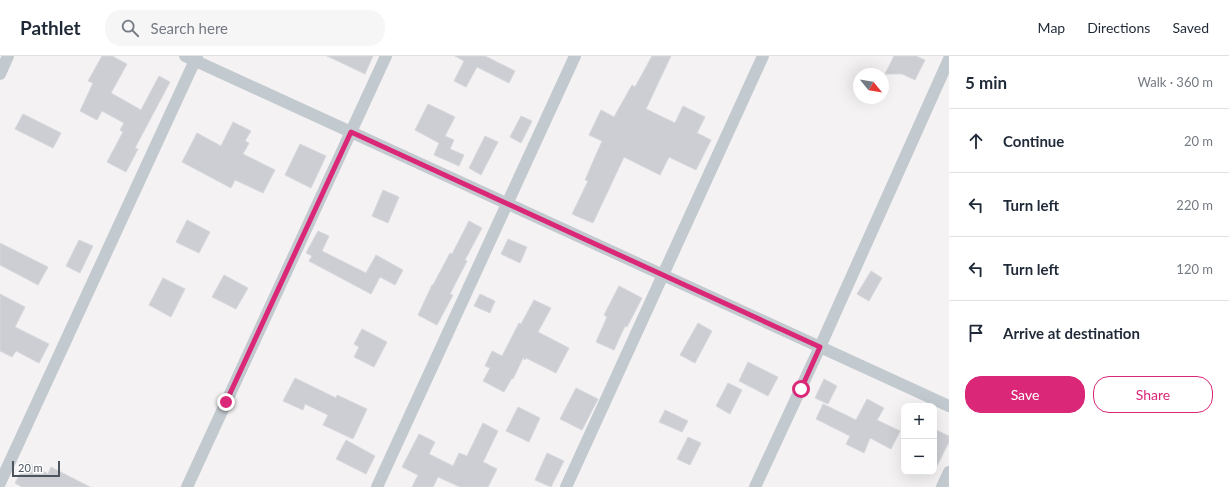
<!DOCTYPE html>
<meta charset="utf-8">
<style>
:root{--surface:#fff;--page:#f6f6f7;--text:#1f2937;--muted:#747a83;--line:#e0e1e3;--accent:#db2777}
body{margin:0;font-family:Lato,sans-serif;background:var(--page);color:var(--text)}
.controls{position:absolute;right:12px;bottom:12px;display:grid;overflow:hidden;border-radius:8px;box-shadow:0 4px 16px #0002}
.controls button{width:36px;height:36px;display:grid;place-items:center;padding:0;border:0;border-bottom:1px solid var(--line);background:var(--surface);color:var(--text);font:20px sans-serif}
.compass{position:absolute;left:853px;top:12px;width:36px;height:36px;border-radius:50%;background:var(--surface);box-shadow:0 4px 16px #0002;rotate:120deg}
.scale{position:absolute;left:12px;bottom:10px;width:48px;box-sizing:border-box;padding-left:4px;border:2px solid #4c555e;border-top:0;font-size:11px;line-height:14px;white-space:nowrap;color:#4c555e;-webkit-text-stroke:3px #fff;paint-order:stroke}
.stop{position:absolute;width:12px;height:12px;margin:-9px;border:3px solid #db2777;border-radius:50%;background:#fff}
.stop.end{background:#db2777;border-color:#fff;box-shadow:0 1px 4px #0008}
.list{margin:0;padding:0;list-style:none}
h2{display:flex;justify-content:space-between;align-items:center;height:52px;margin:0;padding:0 16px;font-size:17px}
h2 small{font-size:13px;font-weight:400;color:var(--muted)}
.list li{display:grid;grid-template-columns:26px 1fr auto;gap:12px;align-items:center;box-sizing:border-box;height:64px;padding:0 16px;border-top:1px solid var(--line)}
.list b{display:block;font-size:15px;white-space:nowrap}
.list em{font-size:13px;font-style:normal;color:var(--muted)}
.actions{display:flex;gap:8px;padding:12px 16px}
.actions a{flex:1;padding:9px 0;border:1px solid var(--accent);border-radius:16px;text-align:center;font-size:14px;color:var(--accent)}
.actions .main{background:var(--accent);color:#fff}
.icon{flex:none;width:22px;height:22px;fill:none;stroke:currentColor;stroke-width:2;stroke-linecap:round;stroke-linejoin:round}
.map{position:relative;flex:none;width:949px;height:431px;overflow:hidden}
header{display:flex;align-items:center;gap:24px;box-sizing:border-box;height:56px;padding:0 20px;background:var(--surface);border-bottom:1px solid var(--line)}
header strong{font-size:19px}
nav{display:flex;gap:22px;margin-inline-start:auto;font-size:14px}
.search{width:280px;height:36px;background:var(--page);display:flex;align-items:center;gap:10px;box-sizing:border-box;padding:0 14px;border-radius:16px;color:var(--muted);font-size:15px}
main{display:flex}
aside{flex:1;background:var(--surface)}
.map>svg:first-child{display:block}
</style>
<header>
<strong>Pathlet</strong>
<div class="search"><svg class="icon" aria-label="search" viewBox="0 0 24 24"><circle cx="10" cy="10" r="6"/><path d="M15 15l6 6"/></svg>Search here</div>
<nav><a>Map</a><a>Directions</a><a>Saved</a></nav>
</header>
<main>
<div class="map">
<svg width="949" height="431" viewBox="0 0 949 431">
<rect width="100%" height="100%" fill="#f4f2f2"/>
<path fill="#cdced4" stroke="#d7d8dd" d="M102 0H112L127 8 111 37 141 54 159 20 170 26 135 92 138 93 126 116 107 106 123 76 120 74 124 67 102 55 97 64 80 55 93 27 88 25Z
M327 0H373L365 18Z
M455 0H485L515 15 509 27 477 11 466 31 454 25 464 5Z
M652 0H671L646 53 675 67 683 50 705 61 697 77 711 84 696 114 669 101 660 119 624 101 593 167 572 158 588 125 585 124 602 85 589 79 601 54 614 61 632 29 635 31Z
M894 0H916L925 4 915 24 902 18H885Z
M428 48 455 61 445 80 454 84 450 93 464 99 459 110 434 99 439 87 415 74Z
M23 58 61 77 53 92 15 73Z
M521 60 532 65 521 87 510 81Z
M233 66 251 75 245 85 249 87 243 98 275 114 263 137 235 124 231 132 182 106 197 77 221 90Z
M485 80 498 86 481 119 469 112Z
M300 88 326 100 311 132 285 119Z
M383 134 399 141 388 167 372 160Z
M187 164 210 176 199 197 176 186Z
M469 165 482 172 465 204 467 205 450 238 453 239 437 269 418 259 432 229H433L450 197 452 198Z
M318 175 329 180 322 195 366 217 376 199 403 214 395 229 380 221 371 238 309 205 312 200 306 197Z
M508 183 527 191 520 207 501 198Z
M79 184 93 190 80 217 66 210Z
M0 187 48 211 38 229 0 209Z
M871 215 882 222 869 245 857 238Z
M224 219 248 232 236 253 212 241Z
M163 222 185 233 171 261 149 249Z
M619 230 642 242 627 271 625 270 614 294 596 286 607 261 604 259Z
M0 238 25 251 15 271 49 288 39 307 16 295 12 301 0 295Z
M480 238 495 245 490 257 474 250Z
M534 244 551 252 538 276 569 292 556 317 526 302 525 304 523 302 513 323 512 322 504 336 483 325 490 312 485 310 492 295 502 300 519 267 521 268Z
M698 267 712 275 695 307 680 299Z
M362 273 387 286 374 311 354 301 359 291 354 288Z
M748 306 778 321 768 340 739 325Z
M295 322 336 342 337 339 367 353 353 383 323 369 328 359 305 348 303 354 283 345Z
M824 323 837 330 828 348 815 342Z
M728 327 742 334 730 358 716 350Z
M576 332 598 343 582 374 560 363Z
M867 343 884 352 877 364 900 375 891 393 870 382 864 397 846 388 850 380 816 363 823 348 856 364Z
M518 351 540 362 529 386 506 375Z
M665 354 688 365 682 376 659 366Z
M483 367 498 375 483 406 497 413 488 431H460L438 421 433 431H412L418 419 402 411 419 378 435 386 429 398 453 410 459 397 467 400Z
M934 373 949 380V386L934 416Z
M688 381 701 387 690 409 677 403Z
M346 384 375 400 366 418 336 403Z
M547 397 564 405 551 431 535 424Z
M27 406 48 418 51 411 90 431H22L15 427Z"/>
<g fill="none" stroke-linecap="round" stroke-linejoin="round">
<path stroke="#c2c9cf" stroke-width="12" d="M185 0 949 350
M0 18 8 0
M0 427 197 0
M187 431 386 0
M377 431 575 0
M566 431 763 0
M755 431 820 291 949 3
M942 431 949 416"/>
</g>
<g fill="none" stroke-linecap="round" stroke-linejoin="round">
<path stroke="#db2777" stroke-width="5" d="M226 346 351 76 820 291 801 333"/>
</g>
</svg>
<div class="controls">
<button>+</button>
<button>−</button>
</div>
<svg class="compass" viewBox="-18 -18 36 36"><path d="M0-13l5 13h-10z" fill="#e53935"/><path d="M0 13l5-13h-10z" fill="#747a83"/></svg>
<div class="scale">20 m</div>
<div class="stop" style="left:801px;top:333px"></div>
<div class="stop end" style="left:226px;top:346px"></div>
</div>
<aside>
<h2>5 min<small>Walk · 360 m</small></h2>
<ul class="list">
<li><svg class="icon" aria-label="ahead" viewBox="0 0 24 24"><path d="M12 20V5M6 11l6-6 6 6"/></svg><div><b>Continue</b></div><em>20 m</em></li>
<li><svg class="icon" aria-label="left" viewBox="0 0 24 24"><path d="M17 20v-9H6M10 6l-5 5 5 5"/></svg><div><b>Turn left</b></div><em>220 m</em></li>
<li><svg class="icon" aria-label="left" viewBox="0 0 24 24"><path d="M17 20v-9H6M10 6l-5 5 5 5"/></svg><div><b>Turn left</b></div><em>120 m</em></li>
<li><svg class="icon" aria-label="arrive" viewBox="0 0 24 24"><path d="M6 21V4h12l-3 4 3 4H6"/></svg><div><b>Arrive at destination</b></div></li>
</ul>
<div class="actions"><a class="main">Save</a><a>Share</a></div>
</aside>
</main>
